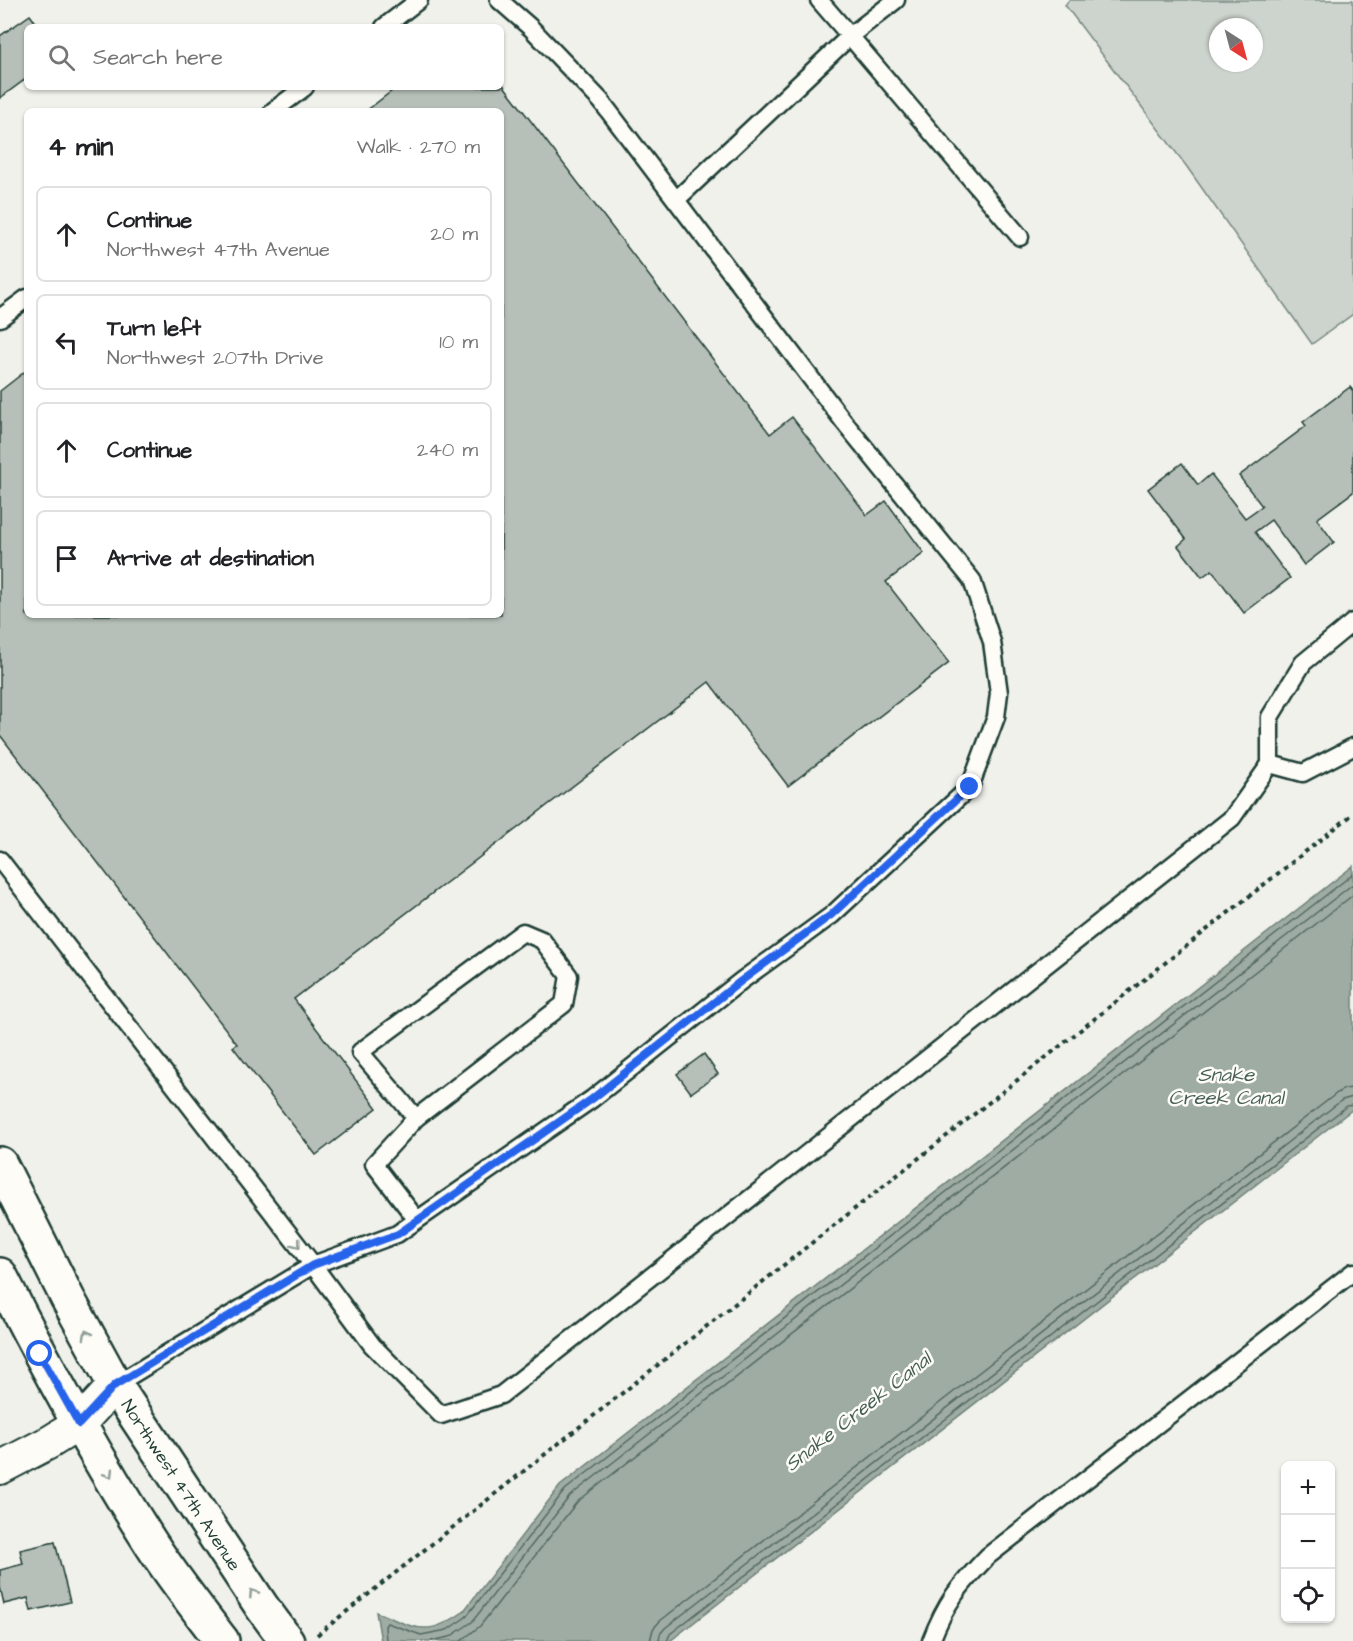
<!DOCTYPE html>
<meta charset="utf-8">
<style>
:root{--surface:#fff;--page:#f2f2f2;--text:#202124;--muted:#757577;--line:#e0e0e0}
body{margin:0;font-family:"Architects Daughter",sans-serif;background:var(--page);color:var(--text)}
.controls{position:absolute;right:18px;bottom:18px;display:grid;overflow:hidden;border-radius:9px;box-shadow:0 2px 4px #0004}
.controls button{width:54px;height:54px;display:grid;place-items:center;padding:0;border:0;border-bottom:2px solid var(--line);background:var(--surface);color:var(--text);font:30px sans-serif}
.compass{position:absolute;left:1209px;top:18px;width:54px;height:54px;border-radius:50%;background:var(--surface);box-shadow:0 2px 4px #0004;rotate:144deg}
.stop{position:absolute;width:18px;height:18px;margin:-14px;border:4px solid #2563eb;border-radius:50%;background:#fff}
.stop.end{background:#2563eb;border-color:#fff;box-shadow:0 2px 6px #0008}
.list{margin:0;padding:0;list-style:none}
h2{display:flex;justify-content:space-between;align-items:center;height:78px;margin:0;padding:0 24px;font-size:26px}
h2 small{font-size:20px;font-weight:400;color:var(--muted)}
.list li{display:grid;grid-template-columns:39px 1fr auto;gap:18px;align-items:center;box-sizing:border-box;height:96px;margin:0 12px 12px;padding:0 12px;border:2px solid var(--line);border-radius:9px}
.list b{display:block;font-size:22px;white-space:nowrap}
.list p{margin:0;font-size:20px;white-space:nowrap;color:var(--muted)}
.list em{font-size:20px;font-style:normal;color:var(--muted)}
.icon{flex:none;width:33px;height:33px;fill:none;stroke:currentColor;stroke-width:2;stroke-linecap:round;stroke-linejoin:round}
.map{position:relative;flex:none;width:1353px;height:1641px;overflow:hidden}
.search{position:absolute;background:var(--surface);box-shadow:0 2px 4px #0004;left:24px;top:24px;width:480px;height:66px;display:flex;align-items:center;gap:15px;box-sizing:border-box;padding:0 21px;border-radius:9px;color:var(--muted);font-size:22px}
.panel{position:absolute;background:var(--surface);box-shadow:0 2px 4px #0004;left:24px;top:108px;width:480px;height:510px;border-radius:9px}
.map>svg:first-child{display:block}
</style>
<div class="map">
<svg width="1353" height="1641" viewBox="0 0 1353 1641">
<rect width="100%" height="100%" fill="#f0f1eb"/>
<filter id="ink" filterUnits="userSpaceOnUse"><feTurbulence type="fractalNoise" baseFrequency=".0167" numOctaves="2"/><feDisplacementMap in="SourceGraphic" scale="12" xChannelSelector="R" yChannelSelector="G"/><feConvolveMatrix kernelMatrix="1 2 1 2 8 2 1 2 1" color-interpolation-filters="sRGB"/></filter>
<g filter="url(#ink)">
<path fill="#cdd3cd" stroke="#768880" stroke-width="1.5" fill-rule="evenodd" d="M1069 0H1353V314L1312 344 1187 167 1065 5ZM1218 27H1254V63H1218Z"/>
<path fill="#9faca4" stroke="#6c8077" stroke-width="1.5" d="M1353 866V1109L670 1641H381L376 1612C414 1627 426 1639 463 1612L560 1486Z"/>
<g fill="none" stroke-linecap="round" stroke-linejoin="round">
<path stroke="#526961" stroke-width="1.5" d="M386 1641 385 1626 387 1623 421 1635 447 1630 466 1617 565 1490 1353 874
M430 1641 450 1637 472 1622 570 1496 1353 884
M461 1641 480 1626 577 1502 1353 895
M650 1641 653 1629 660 1621 1337 1093 1344 1089 1353 1088
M659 1641 660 1634 665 1628 1342 1100 1353 1097
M667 1641 670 1634 1347 1106 1353 1105"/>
</g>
<path fill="#b6bfb8" stroke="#1f3d34" stroke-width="1.5" d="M30 15 39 27H27V78L0 98V36Z
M501 82 770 434 792 417 867 515 886 501 924 553 886 582 949 663 788 786 709 682 294 999 377 1108 316 1155 233 1047 237 1044 0 735V391L27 370V615H501V111H366L397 87H501Z
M1350 387 1353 391V492L1317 519 1334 542 1304 565 1271 520 1255 532 1290 578 1244 613 1212 570 1202 577 1178 546 1186 539 1148 489 1182 463 1198 485 1211 474 1245 518 1262 506 1239 476 1306 426 1303 422Z
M704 1054 718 1074 691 1093 677 1074Z
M55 1542 70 1602 31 1611 28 1598 4 1604 0 1587V1570L23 1564 20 1550Z"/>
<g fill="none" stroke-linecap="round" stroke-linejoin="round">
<defs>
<path id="lane" d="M896 0 850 36 1020 237
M384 27 419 0
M273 111 305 87
M676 200 850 36 819 0
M0 318 27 298
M1270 764 1303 773 1353 747
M0 860 313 1265 372 1345 441 1415 501 1395 1232 818 1270 764V717L1303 663 1353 622
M416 1118 360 1052 523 932 542 940 569 976 564 1004 416 1118 374 1164 417 1220
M115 1385 313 1265 397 1234 592 1099 741 981 832 915 970 787 996 717 999 693 992 642 972 580 844 422 601 101 531 28 499 0
M931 1641C946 1602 959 1586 988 1556L1353 1272"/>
<path id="street" d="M0 1468 50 1442 79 1424 115 1385"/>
<g id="secondary">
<path id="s1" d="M0 1164 68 1299 115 1385 262 1607 287 1641"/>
<path d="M0 1275C46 1367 96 1458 152 1545 173 1578 198 1609 222 1641"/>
</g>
</defs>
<use href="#lane" stroke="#1f3d34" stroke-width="21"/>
<use href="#street" stroke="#1f3d34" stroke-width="36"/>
<use href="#secondary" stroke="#1f3d34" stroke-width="38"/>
<path stroke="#1f3d34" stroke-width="4" stroke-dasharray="4.5 4.5" stroke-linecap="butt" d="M317 1635 1353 814"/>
<use href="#lane" stroke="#fdfcf7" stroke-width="16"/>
<use href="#street" stroke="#fdfcf7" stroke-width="32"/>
<use href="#secondary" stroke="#fdfcf7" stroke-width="33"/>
</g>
<defs><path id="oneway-chevron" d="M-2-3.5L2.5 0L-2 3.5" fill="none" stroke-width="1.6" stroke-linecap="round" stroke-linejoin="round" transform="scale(1.5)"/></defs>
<g stroke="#8e9c96">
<use href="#oneway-chevron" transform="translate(297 1244) rotate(52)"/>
<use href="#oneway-chevron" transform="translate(87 1334) rotate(-119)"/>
<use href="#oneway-chevron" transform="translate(109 1474) rotate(59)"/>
<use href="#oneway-chevron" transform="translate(253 1593) rotate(-123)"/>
</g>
</g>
<g fill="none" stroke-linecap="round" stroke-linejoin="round" filter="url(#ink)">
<path stroke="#2563eb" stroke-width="8" d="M40 1354 79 1424 115 1385 313 1265 398 1234 592 1099 741 981 831 915 970 787"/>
</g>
<g text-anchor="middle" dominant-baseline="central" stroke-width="5" stroke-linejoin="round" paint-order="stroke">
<g font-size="18" fill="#1f3d34" stroke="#fdfcf7">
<text stroke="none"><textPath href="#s1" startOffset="369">Northwest 47th Avenue</textPath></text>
</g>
<g font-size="20" font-style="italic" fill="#455e56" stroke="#fdfcf7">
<text x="1226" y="1075">Snake<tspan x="1226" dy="23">Creek Canal</tspan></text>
<text transform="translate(858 1412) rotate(-38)">Snake Creek Canal</text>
</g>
</g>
</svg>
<div class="controls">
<button>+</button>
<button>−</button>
<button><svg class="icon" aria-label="locate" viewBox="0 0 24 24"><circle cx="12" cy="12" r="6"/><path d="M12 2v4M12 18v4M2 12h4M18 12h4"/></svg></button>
</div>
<svg class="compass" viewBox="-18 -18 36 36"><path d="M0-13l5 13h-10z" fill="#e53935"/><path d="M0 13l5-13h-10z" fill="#757577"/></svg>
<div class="stop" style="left:40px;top:1354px"></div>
<div class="stop end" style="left:970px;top:787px"></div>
<div class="search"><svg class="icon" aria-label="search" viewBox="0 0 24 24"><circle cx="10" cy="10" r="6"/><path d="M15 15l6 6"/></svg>Search here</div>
<section class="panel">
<h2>4 min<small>Walk · 270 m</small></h2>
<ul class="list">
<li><svg class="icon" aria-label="ahead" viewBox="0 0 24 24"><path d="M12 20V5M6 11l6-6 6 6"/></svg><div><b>Continue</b><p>Northwest 47th Avenue</p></div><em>20 m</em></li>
<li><svg class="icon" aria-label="left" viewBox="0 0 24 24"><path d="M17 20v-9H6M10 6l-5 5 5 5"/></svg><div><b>Turn left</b><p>Northwest 207th Drive</p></div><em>10 m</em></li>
<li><svg class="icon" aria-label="ahead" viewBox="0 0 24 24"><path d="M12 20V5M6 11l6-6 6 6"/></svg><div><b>Continue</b></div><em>240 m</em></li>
<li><svg class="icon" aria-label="arrive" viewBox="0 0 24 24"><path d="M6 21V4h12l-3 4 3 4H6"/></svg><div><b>Arrive at destination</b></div></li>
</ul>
</section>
</div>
